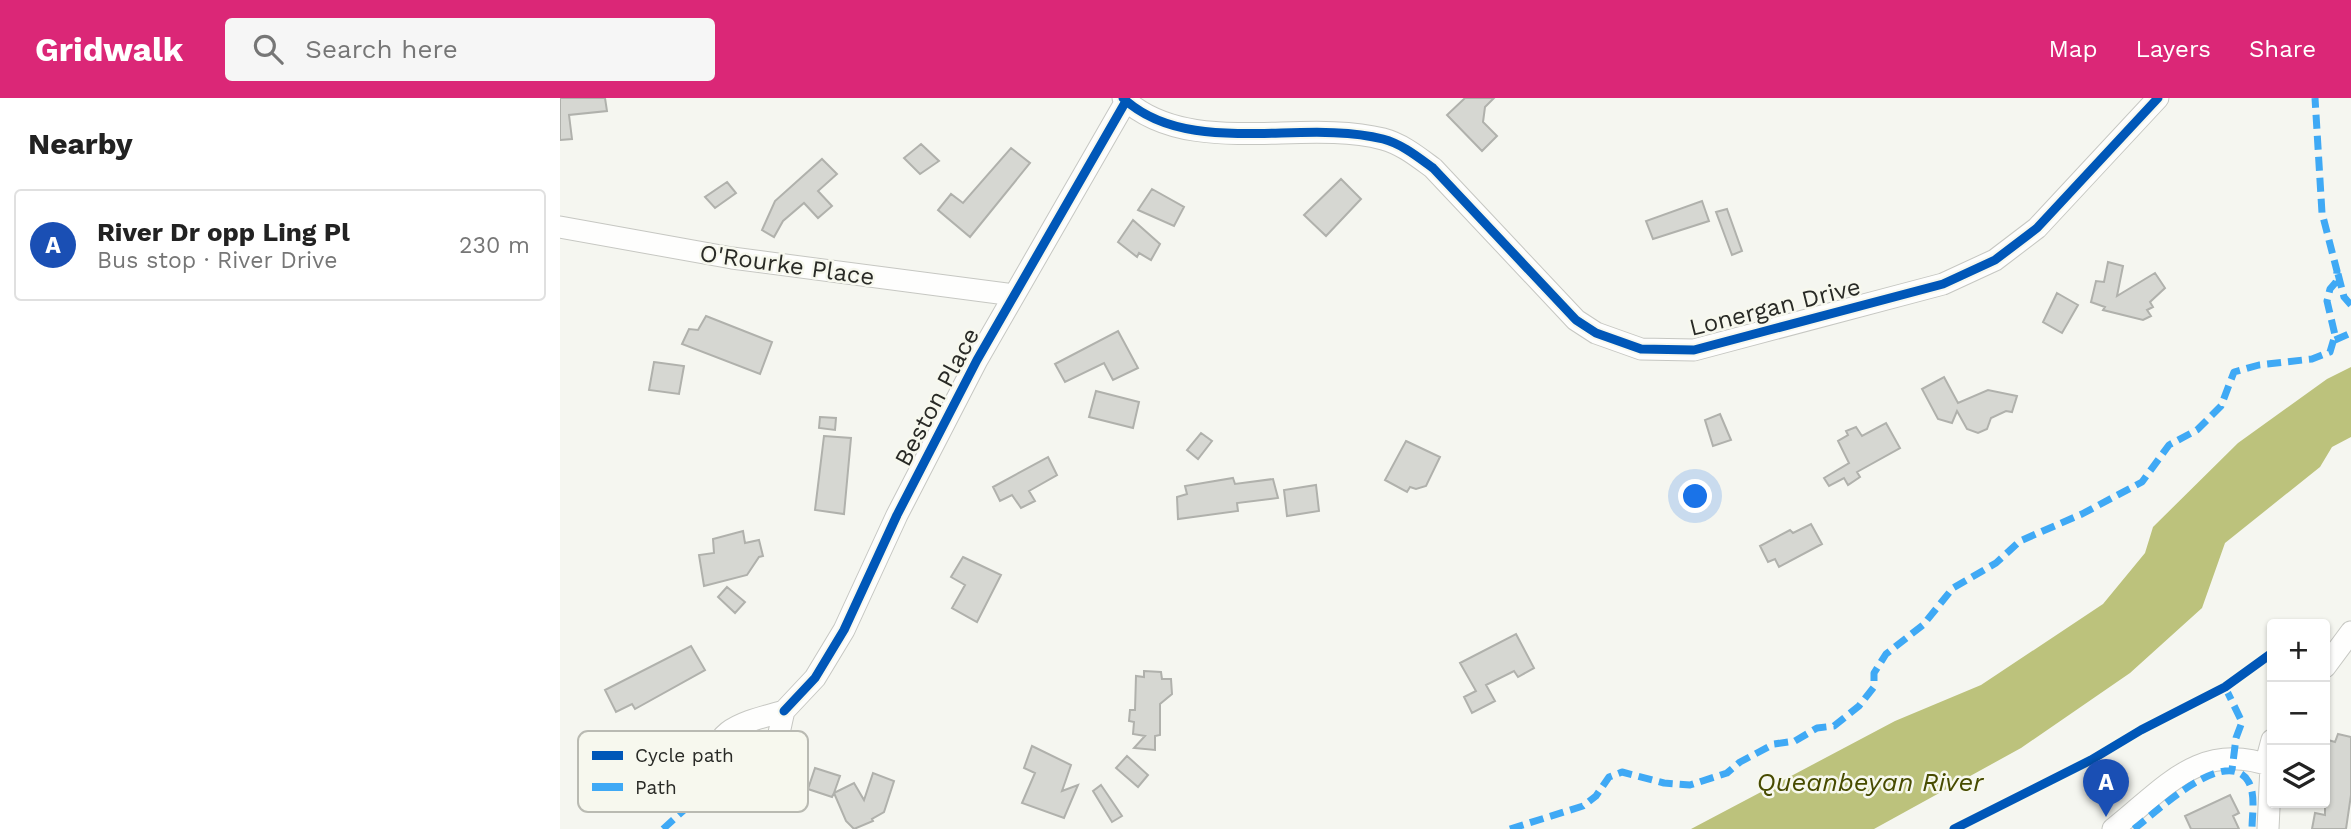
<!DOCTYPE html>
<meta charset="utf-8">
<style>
:root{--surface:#fff;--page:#f6f6f6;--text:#222;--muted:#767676;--line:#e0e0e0;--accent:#db2777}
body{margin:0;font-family:"Work Sans",sans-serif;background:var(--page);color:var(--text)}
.controls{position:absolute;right:21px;bottom:21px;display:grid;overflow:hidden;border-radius:7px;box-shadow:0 2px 5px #0004}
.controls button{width:63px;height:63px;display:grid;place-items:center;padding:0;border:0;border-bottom:2px solid var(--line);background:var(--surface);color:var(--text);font:35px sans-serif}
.you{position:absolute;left:1136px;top:399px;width:24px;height:24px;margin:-18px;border:5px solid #fff;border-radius:50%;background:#1a73e8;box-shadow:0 0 0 10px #1a73e833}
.badge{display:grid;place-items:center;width:46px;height:46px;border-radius:50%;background:var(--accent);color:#fff;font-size:23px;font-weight:700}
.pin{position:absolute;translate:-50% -58px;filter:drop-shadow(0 2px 4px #0008)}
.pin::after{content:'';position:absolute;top:37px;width:24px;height:21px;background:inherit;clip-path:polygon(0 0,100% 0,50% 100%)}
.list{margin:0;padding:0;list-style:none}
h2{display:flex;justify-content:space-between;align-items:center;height:91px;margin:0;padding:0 28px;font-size:30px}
h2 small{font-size:23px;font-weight:400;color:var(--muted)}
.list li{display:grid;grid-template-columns:46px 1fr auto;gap:21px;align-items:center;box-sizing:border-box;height:112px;margin:0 14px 14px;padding:0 14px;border:2px solid var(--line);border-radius:7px}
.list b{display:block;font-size:26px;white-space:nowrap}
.list p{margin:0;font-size:23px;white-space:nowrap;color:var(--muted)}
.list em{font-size:23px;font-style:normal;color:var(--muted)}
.icon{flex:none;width:38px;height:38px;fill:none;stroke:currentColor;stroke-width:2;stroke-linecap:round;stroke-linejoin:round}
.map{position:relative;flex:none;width:1791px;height:731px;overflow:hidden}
header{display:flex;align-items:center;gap:42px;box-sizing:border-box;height:98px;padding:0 35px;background:var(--accent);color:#fff}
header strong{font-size:33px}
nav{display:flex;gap:38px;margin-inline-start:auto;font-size:24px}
.search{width:490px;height:63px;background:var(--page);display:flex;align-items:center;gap:18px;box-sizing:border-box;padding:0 24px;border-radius:7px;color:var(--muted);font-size:26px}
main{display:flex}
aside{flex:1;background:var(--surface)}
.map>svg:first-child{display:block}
</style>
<header>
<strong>Gridwalk</strong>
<div class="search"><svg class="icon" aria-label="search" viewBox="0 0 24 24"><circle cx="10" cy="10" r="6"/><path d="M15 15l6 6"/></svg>Search here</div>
<nav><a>Map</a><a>Layers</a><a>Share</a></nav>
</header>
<main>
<aside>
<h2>Nearby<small></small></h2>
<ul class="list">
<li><span class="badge" style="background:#1a4fb4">A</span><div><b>River Dr opp Ling Pl</b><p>Bus stop · River Drive</p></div><em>230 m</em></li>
</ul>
</aside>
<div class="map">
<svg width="1791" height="731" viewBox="0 0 1791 731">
<rect width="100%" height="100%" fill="#f5f6f0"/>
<path fill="#bcc27c" d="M1791 269V339L1772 349 1760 369 1665 445 1642 510 1570 575 1461 650 1314 731H1131L1335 623 1421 587 1543 506 1585 455 1593 429 1678 345 1767 281Z"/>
<path fill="#d6d7d2" stroke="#b0b1ac" stroke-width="2" d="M0 0H45L47 13 9 17 12 41 0 42Z
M905 0H934L925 9 923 24 937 38 922 53 887 17Z
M361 46 379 63 360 76 344 60Z
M451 50 470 65 410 139 378 112 391 96 403 105Z
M262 61 277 76 258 93 272 108 258 120 244 105 223 123 214 139 202 132 215 103Z
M781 81 801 101 766 138 744 117Z
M167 84 176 95 155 110 145 99Z
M592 91 624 109 614 128 578 112Z
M1142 103 1149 123 1093 141 1086 123Z
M1167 111 1182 153 1172 157 1156 114Z
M573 122 600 146 591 162 579 155 577 159 558 144Z
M1548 164 1563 168 1557 198 1595 175 1605 190 1590 204 1593 209 1587 212 1591 218 1583 222 1543 212 1545 209 1531 204 1536 183 1544 184Z
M1497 195 1518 207 1502 235 1483 224Z
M146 218 212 244 200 276 122 246 129 231 138 232Z
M558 233 578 270 553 282 544 265 505 284 495 266Z
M94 264 124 268 119 296 89 292Z
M1384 279 1398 305 1428 292 1457 298 1452 314 1446 313 1431 320 1427 331 1418 335 1407 331 1397 313 1392 325 1378 321 1362 291Z
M536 293 579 304 573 330 529 319Z
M1160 316 1171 342 1153 348 1145 322Z
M260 319 276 320 275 332 259 330Z
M1326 325 1340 350 1297 374 1300 379 1288 387 1284 380 1269 388 1264 380 1289 365 1278 343 1288 337 1286 333 1296 329 1302 338Z
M641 335 652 343 638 361 627 352Z
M264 338 291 340 284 416 255 412Z
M846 343 880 359 866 388 856 391 850 389 847 394 825 382Z
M488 359 497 377 469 393 475 403 461 410 452 397 440 403 433 389Z
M673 380 675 386 713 381 718 400 677 405 678 413 618 421 617 399 627 396 625 388Z
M756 387 759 413 727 418 724 392Z
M1251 426 1262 446 1219 469 1215 461 1208 464 1200 448 1230 432 1233 435Z
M183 433 185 445 199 442 203 458 199 459 187 477 144 488 139 457 154 455 153 441Z
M403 459 441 477 417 524 392 510 405 487 391 479Z
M167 489 185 504 175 515 158 499Z
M956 536 974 570 958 579 954 573 926 587 935 603 912 615 904 599 916 593 900 565Z
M131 548 145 572 75 611 72 606 56 614 45 592Z
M584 573 601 574 602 581H611L612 596 600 606V637L595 638V652L574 650 585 638 573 636 574 624 569 623 570 612H575L576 578 584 579Z
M1778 636 1791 639V697L1786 731H1752L1755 715 1765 717V641L1775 644Z
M472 648 511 667 502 693 518 687 504 720 462 705 475 675 464 670Z
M567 658 588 677 578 689 556 670Z
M255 670 280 678 274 695 294 685 304 702 313 675 334 683 324 714 312 721 313 723 294 731 286 723 274 695 272 699 248 691Z
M541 687 562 718 552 724 533 693Z
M1670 697 1679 715 1673 718 1679 731H1631L1625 718Z"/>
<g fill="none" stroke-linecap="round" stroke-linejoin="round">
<defs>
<path id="minor" d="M563 0C628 61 742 20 823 41 842 46 858 59 873 70L1016 222 1036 235 1081 251 1134 252 1383 186 1435 162 1477 130 1598 0
M0 129 172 160 454 197
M1765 569 1791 534
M224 613 255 580 284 532 337 417 417 262 566 3
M224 613C215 649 213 693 164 676 137 631 194 622 224 613Z
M1712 642 1708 657 1712 667
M1553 731C1605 690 1640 642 1711 668L1708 731"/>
</defs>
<use href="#minor" stroke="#c6c7c2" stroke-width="23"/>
<use href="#minor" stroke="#fefefd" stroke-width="21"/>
<path stroke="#3fa9f5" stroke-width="7" stroke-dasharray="14 7" stroke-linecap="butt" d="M1778 176 1784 199 1791 207
M1775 242 1791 235
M1665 589 1682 624 1676 640 1672 672
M103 731 164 676
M950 731 1023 708 1036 698 1049 679 1062 674 1104 685 1130 687 1167 675 1180 664 1214 646 1235 643 1257 630 1274 628 1299 608 1314 589V575L1326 556 1363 527 1393 490 1436 465 1460 443 1522 416 1582 384 1609 347 1637 332 1661 308 1674 274 1699 267 1752 261 1770 254 1775 237 1767 203 1770 191 1776 184 1777 173 1762 115 1755 0
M1574 731C1595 715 1666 647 1688 683 1696 695 1692 717 1692 731"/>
<defs>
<path id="cycleway" d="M563 0C628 61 742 20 823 41 842 46 858 59 873 70L1016 222 1036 235 1081 251 1134 252 1383 186 1435 162 1477 130 1598 0
M224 613 255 580 284 532 337 417 417 262 566 3
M1394 731 1531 662 1581 632 1665 589 1712 555"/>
</defs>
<use href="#cycleway" stroke="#f7f8ee" stroke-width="13"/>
<use href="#cycleway" stroke="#0057b8" stroke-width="9"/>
</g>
<g text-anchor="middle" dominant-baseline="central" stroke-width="5" stroke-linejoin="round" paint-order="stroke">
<g font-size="24" fill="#292a26" stroke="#f7f8ee">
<text transform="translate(227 167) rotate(8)">O'Rourke Place</text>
<text transform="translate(1215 209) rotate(-14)">Lonergan Drive</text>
<text transform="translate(377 299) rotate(-62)">Beston Place</text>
</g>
<g font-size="26" font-style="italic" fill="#474b00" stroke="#f7f8ee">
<text x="1310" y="684">Queanbeyan River</text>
</g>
</g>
<rect x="18" y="633" width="230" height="81" rx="10" fill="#f7f8ee" stroke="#b9bab2" stroke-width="2"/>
<rect x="32" y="653" width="31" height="9" fill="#0057b8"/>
<rect x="32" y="685" width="31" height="8" fill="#3fa9f5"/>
<g font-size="19" fill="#292a26">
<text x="75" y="664">Cycle path</text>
<text x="75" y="696">Path</text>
</g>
</svg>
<div class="controls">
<button>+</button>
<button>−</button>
<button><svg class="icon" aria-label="layers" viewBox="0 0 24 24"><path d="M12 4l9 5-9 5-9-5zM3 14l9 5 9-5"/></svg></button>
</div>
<div class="you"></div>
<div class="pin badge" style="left:1546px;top:719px;background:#1a4fb4">A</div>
</div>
</main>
